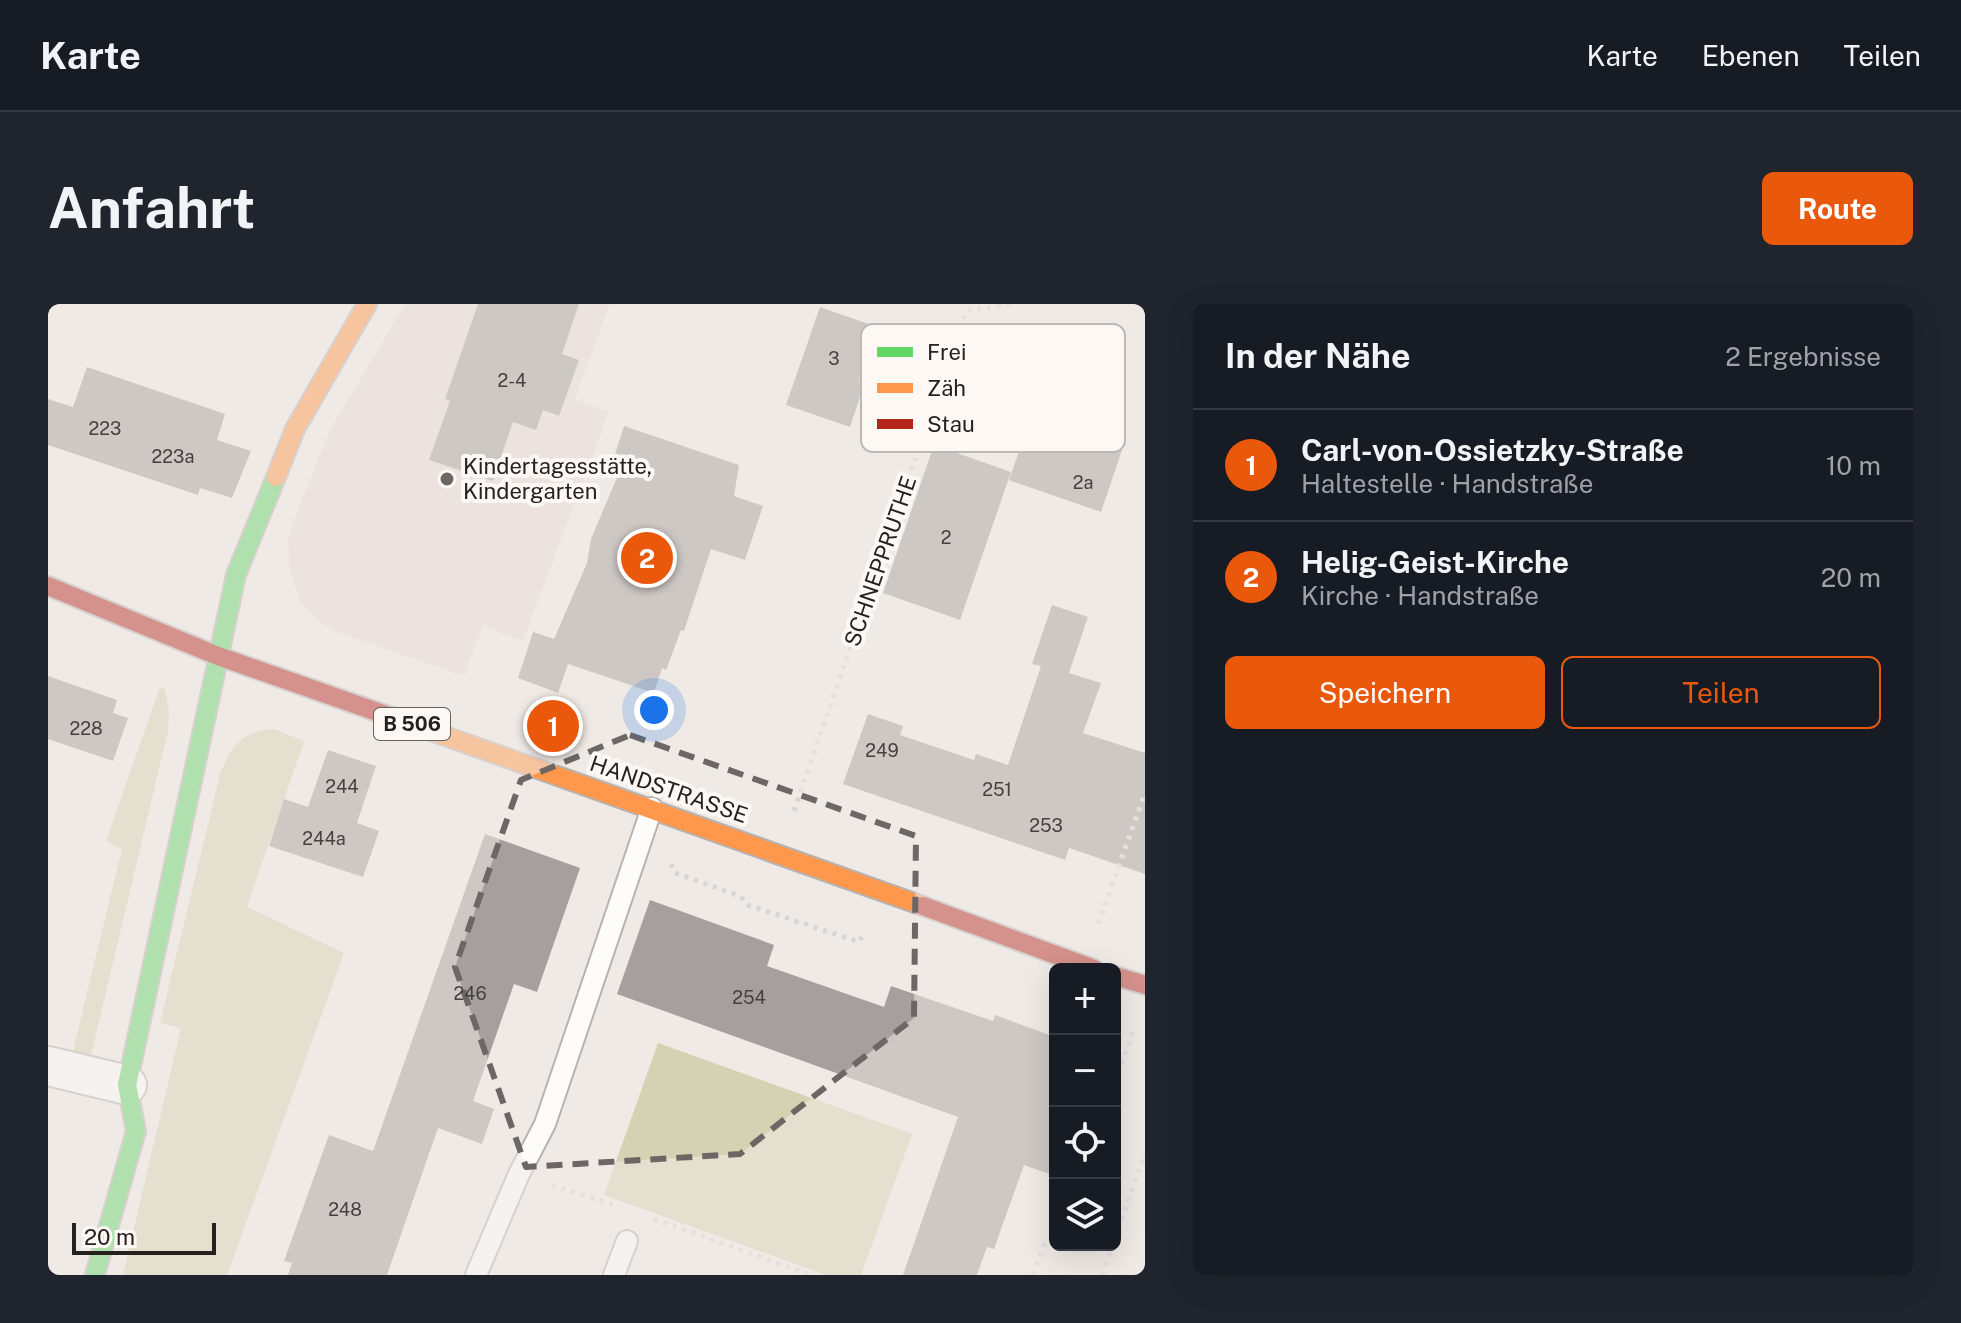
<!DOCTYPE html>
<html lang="de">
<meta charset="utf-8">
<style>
:root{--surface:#171b24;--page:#20242c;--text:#f1f3f6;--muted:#9ea1a6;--line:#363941;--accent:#ea580c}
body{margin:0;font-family:"Public Sans",sans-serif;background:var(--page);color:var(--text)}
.controls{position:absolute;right:24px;bottom:24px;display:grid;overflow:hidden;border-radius:12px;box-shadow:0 8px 32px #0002}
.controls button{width:72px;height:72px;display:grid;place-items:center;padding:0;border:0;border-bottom:2px solid var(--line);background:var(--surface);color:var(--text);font:40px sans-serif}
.scale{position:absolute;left:24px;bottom:20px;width:144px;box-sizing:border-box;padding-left:8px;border:4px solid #25211f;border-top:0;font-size:22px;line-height:28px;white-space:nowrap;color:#25211f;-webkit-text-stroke:6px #fef8f4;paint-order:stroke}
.you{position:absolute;left:606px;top:406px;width:28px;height:28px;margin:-20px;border:6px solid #fff;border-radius:50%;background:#1a73e8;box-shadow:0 0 0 12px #1a73e833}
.badge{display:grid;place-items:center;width:52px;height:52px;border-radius:50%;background:var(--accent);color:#fff;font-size:26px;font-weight:700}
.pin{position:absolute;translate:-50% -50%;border:4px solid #fff;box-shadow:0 2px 8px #0006}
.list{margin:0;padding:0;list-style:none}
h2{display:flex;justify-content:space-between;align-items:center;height:104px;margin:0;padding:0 32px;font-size:34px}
h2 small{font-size:26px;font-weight:400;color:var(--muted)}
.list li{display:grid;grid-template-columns:52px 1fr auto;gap:24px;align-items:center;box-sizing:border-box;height:112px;padding:0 32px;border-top:2px solid var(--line)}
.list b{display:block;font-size:30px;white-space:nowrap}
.list p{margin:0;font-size:26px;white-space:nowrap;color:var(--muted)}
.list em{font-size:26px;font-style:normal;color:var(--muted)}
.actions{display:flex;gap:16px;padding:24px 32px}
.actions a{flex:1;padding:18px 0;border:2px solid var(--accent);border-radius:12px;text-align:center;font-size:28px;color:var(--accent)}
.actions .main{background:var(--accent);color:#fff}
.icon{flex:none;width:44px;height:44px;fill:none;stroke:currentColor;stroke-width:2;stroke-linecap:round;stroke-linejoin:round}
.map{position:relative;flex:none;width:1097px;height:971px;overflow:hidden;border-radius:12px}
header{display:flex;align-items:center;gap:48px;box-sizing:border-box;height:112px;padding:0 40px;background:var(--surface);border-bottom:2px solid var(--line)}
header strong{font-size:38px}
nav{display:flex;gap:44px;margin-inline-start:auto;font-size:28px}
.intro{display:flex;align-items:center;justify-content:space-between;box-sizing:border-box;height:192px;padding:0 48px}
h1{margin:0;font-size:56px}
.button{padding:20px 36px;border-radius:12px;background:var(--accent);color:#fff;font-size:28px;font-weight:700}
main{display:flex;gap:48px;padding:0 48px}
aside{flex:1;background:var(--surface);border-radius:12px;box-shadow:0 8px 32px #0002}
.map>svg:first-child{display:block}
</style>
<header>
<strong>Karte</strong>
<nav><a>Karte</a><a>Ebenen</a><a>Teilen</a></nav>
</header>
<div class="intro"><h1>Anfahrt</h1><a class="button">Route</a></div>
<main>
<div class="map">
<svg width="1097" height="971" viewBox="0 0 1097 971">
<rect width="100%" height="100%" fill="#f0eae6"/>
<path fill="#e9dcd5" d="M357 0H562L527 95 561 108 475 337 435 322 416 372 289 328 275 320 253 298 242 269 240 238 243 223 281 128Z"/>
<path fill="#d4d2b2" d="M112 383 117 385 121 406 120 427 43 751 25 747 74 545 58 537Z
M226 425 256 437 199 603 296 649 179 971H75L133 724 112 719 173 467C186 439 194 428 226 425Z
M610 739 864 830 813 971H778L556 891Z"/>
<path fill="#a5a09e" d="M430 0H531L514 50 531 56 511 112 495 106 488 126 465 118 445 177 381 156 402 97 397 95Z
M772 3 829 23 811 76 817 78 802 123 738 101Z
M39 63 177 110 169 136 203 147 184 194 152 184 150 191 0 141V95L25 103Z
M983 113 1074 146 1053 208 961 176Z
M576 122 691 161 686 192 715 202 697 256 663 245 636 327 633 326 618 366 614 364 606 389 520 360 510 389 470 374 485 328 506 335 539 259 543 235 571 169 562 166Z
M886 141 963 168 912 316 835 289Z
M1004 301 1040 313 1021 369 1053 379 1035 429 1097 449V570L1021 544 1017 556 795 480 820 410 855 422 852 431 926 456 928 450 960 461 993 362 984 360Z
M0 372 69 396 65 409 80 414 65 457 0 435Z
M280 446 328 462 309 519 331 527 315 573 221 542 236 495 260 503Z
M437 530 532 564 489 688 466 680 425 797 446 805 434 840 390 824 339 971H240L244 959 236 957 281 831 325 847Z
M602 596 726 641 719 662 836 703 843 682 945 717 947 711 1007 733V872L976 861 946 945 939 943 929 971H855L910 813 569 690Z"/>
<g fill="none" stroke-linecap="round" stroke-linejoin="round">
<defs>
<path id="lane" d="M428 971 471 870 497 820 604 504
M566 971 579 937"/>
<path id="street" d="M0 762 79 781"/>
<path id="fast" d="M47 971 88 827 79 781 188 271 228 173"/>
<path id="slow" d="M228 173 247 125 319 0
M355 417 875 602"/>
<path id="jam" d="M0 282 170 352 355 417
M875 602 1046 665
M1067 672 1097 681"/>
</defs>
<use href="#lane" stroke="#b7b3b1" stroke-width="24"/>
<use href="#street" stroke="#b7b3b1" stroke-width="42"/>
<use href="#fast" stroke="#b7b3b1" stroke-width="22"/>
<use href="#slow" stroke="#b7b3b1" stroke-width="22"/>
<use href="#jam" stroke="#b7b3b1" stroke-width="22"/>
<path stroke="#d8d6d5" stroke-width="5" stroke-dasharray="4 6" stroke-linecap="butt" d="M746 507 918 7 962 0
M623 560 627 569 692 592 700 601 811 638 816 629
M1050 620 1097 489
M1067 779 1086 724
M504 881 570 902
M606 915 763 971
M1067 935 1097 849
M985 971 997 939 1007 936
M1054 971 1065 941"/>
<use href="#lane" stroke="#fdfcfb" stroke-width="20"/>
<use href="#street" stroke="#fdfcfb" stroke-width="38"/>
<use href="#fast" stroke="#63d668" stroke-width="18"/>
<use href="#slow" stroke="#ff974d" stroke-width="18"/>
<use href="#jam" stroke="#b3261e" stroke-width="18"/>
</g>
<path d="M0 0H1097V971H0ZM582 431 868 532 866 714 692 850 478 863 407 663 473 476Z" fill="#f0eae6" fill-opacity=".55" fill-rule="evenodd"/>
<path fill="none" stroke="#6c6765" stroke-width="6" stroke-dasharray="16 10" stroke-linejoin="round" d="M582 431 868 532 866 714 692 850 478 863 407 663 473 476Z"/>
<circle fill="#6c6765" stroke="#fef8f4" stroke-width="3" cx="399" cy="175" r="8"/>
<g text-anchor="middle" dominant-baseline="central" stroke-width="8" stroke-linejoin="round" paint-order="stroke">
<g font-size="18" fill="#45413f">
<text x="786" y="54">3</text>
<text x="464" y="76">2-4</text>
<text x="57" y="124">223</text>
<text x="125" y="152">223a</text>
<text x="1035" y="178">2a</text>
<text x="898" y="233">2</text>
<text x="38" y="424">228</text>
<text x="834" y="446">249</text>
<text x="294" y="482">244</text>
<text x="949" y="485">251</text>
<text x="998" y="521">253</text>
<text x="276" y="534">244a</text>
<text x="422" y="689">246</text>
<text x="701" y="693">254</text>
<text x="297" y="905">248</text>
</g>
<rect fill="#fef8f4" stroke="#66625f" stroke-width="2" x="326" y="404" width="76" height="32" rx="6"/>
<g font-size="20" font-weight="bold" fill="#25211f">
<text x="364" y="420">B 506</text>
</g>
<g font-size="22" fill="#25211f" stroke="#fef8f4" text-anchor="start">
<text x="415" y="162">Kindertagesstätte,<tspan x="415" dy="25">Kindergarten</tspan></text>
</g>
<g font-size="22" fill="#25211f" stroke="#fef8f4">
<text transform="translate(832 257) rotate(-71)">SCHNEPPRUTHE</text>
<text transform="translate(621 485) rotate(19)">HANDSTRASSE</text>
</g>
</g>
<rect x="813" y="20" width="264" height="128" rx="12" fill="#fef8f4" stroke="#bdb8b4" stroke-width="2"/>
<rect x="829" y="43" width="36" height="10" fill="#63d668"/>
<rect x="829" y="79" width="36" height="10" fill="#ff974d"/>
<rect x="829" y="115" width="36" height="10" fill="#b3261e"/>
<g font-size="22" fill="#25211f">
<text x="879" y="56">Frei</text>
<text x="879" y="92">Zäh</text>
<text x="879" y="128">Stau</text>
</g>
</svg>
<div class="controls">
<button>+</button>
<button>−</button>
<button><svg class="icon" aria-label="locate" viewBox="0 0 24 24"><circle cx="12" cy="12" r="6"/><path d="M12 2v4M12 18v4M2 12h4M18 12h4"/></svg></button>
<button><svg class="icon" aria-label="layers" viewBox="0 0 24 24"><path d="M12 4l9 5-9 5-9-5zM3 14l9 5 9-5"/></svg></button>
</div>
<div class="scale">20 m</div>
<div class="you"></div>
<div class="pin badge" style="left:505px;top:422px">1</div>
<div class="pin badge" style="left:599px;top:254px">2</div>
</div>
<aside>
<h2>In der Nähe<small>2 Ergebnisse</small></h2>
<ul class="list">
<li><span class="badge">1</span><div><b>Carl-von-Ossietzky-Straße</b><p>Haltestelle · Handstraße</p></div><em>10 m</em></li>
<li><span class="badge">2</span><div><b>Helig-Geist-Kirche</b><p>Kirche · Handstraße</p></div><em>20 m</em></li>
</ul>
<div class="actions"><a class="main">Speichern</a><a>Teilen</a></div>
</aside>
</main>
